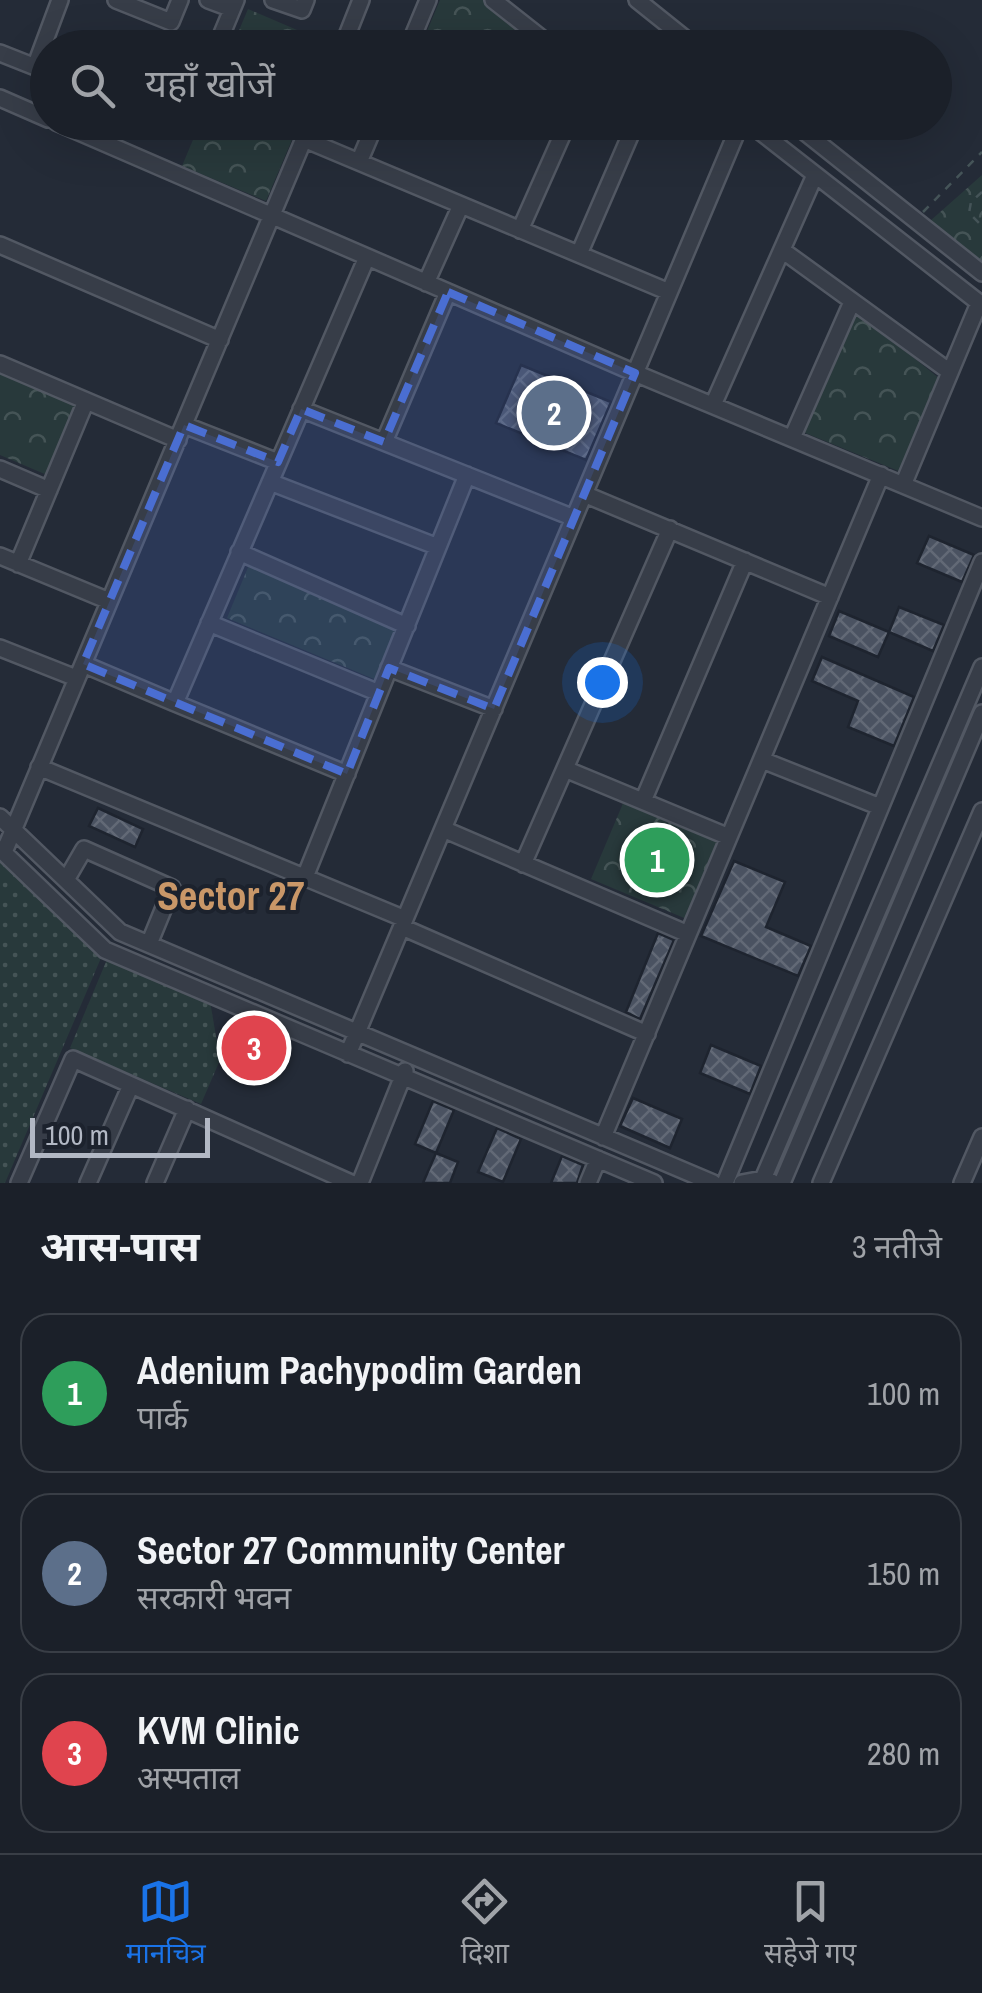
<!DOCTYPE html>
<html lang="hi">
<meta charset="utf-8">
<style>
:root{--surface:#1b2029;--page:#242831;--text:#f1f3f6;--muted:#a0a3a8;--line:#393e46;--accent:#1a73e8}
body{margin:0;font-family:"Archivo Narrow","Noto Sans Devanagari",sans-serif;background:var(--page);color:var(--text)}
.scale{position:absolute;left:30px;bottom:25px;width:180px;box-sizing:border-box;padding-left:10px;border:5px solid #b2b8c4;border-top:0;font-size:28px;line-height:35px;white-space:nowrap;color:#b2b8c4;-webkit-text-stroke:8px #1c222d;paint-order:stroke}
.you{position:absolute;left:602px;top:682px;width:35px;height:35px;margin:-25px;border:8px solid #fff;border-radius:50%;background:#1a73e8;box-shadow:0 0 0 15px #1a73e833}
.badge{display:grid;place-items:center;width:65px;height:65px;border-radius:50%;background:var(--accent);color:#fff;font-size:32px;font-weight:700}
.pin{position:absolute;translate:-50% -50%;border:5px solid #fff;box-shadow:0 2px 10px #0006}
.list{margin:0;padding:0;list-style:none}
h2{display:flex;justify-content:space-between;align-items:center;height:130px;margin:0;padding:0 40px;font-size:42px}
h2 small{font-size:32px;font-weight:400;color:var(--muted)}
.list li{display:grid;grid-template-columns:65px 1fr auto;gap:30px;align-items:center;box-sizing:border-box;height:160px;margin:0 20px 20px;padding:0 20px;border:2px solid var(--line);border-radius:30px}
.list b{display:block;font-size:38px;white-space:nowrap}
.list p{margin:0;font-size:32px;white-space:nowrap;color:var(--muted)}
.list em{font-size:32px;font-style:normal;color:var(--muted)}
.icon{flex:none;width:55px;height:55px;fill:none;stroke:currentColor;stroke-width:2;stroke-linecap:round;stroke-linejoin:round}
.map{position:relative;flex:none;width:982px;height:1183px;overflow:hidden}
.search{position:absolute;background:var(--surface);box-shadow:0 10px 40px #0002;left:30px;right:30px;top:30px;height:110px;display:flex;align-items:center;gap:25px;box-sizing:border-box;padding:0 35px;border-radius:55px;color:var(--muted);font-size:38px}
.sheet{height:670px;background:var(--surface)}
nav{display:flex;justify-content:space-around;align-items:center;box-sizing:border-box;height:140px;border-top:2px solid var(--line);background:var(--surface);font-size:28px;color:var(--muted)}
nav a{display:grid;justify-items:center;gap:5px}
nav .on{color:var(--accent)}
.map>svg:first-child{display:block}
</style>
<div class="map">
<svg width="982" height="1183" viewBox="0 0 982 1183">
<defs>
<pattern id="grass-dots" width="8" height="8" patternUnits="userSpaceOnUse" patternTransform="scale(2.5)"><rect width="8" height="8" fill="#28393b"/><path d="M2 2h.1M6 6h.1" fill="none" stroke="#455456" stroke-width="1.8" stroke-linecap="round"/></pattern>
<pattern id="forest-crowns" width="20" height="18" patternUnits="userSpaceOnUse" patternTransform="scale(2.5)"><rect width="20" height="18" fill="#28393b"/><path d="M2 6a3 3 0 1 1 6 0M12 15a3 3 0 1 1 6 0" fill="none" stroke="#455456"/></pattern>
<pattern id="building-cross-hatch" width="8" height="8" patternUnits="userSpaceOnUse" patternTransform="scale(2.5)"><rect width="8" height="8" fill="#4a5261"/><path d="M0 0l8 8M0 8l8-8" fill="none" stroke="#626976"/></pattern>
</defs>
<rect width="100%" height="100%" fill="#242b37"/>
<path fill="url(#grass-dots)" d="M0 859 101 958 5 1183H0Z
M108 957 210 1001 220 1060 201 1104 70 1048Z"/>
<path fill="url(#forest-crowns)" d="M440 0H486L546 48H420Z
M248 9 332 45 331 47H232Z
M200 123H299L266 201 182 166Z
M982 175V261L930 221Z
M856 311 940 379 901 472 803 432Z
M0 369 78 401 47 475 0 455Z
M249 565 401 628 379 681 227 618Z
M624 801 722 842 689 920 591 879Z"/>
<path fill="url(#building-cross-hatch)" stroke="#1e242f" stroke-width="2.5" d="M521 365 611 402 586 460 496 423Z
M929 536 974 555 962 582 917 563Z
M899 607 944 625 933 651 889 632Z
M839 611 889 632 878 657 829 636Z
M822 657 914 697 894 746 848 727 858 701 812 681Z
M98 808 143 829 135 847 89 826Z
M734 861 785 882 766 927 811 946 798 976 701 936Z
M658 933 674 940 640 1019 626 1012Z
M252 1028 267 1035 253 1066 231 1056 242 1033 248 1036Z
M711 1045 761 1066 750 1094 700 1073Z
M633 1098 682 1119 670 1148 620 1126Z
M433 1101 454 1110 436 1153 415 1144Z
M497 1128 521 1139 503 1182 478 1172Z
M436 1153 458 1162 450 1183H423Z
M562 1156 583 1165 577 1183H551Z"/>
<g fill="none" stroke-linecap="round" stroke-linejoin="round">
<defs>
<path id="minor" d="M116 0 171 22 180 0
M208 0 232 9
M273 0 302 10 306 0
M493 0 554 48
M637 0 697 48
M216 48 236 0
M342 48 361 0
M408 48 428 0
M0 53 48 72
M35 67 60 0
M0 98 48 119
M56 122 635 373 982 518
M540 122 563 133
M748 122 982 305
M792 122 982 273
M304 139 669 292
M359 162 376 122
M520 230 568 122
M0 245 220 340
M782 250 950 372
M579 254 636 122
M426 283 461 205
M0 364 178 440
M713 405 815 175
M301 409 574 518
M184 425 278 462
M792 438 852 302
M384 442 448 292
M0 469 49 490
M270 482 438 547
M903 485 979 303
M584 494 830 597
M239 552 407 626
M0 556 109 601
M18 564 86 401
M209 623 379 693
M0 648 76 678
M83 664 175 703 367 257
M389 668 494 709
M175 703 347 774
M762 760 880 807
M39 767 405 919
M565 769 729 837
M643 801 745 561
M0 817 120 932 713 1183
M443 829 688 934
M0 849 105 950 654 1183
M4 852 311 122
M523 864 670 529
M305 877 467 475
M66 880 84 849 172 888 149 944
M402 927 647 1034
M348 1054 741 122
M603 1137 881 475
M763 1179 982 667
M19 1183 73 1059 351 1183
M88 1183 131 1085
M155 1183 187 1109
M360 1183 405 1071
M588 1183 598 1159
M725 1183 982 562
M742 1183 763 1179 772 1182
M782 1183 982 713
M821 1183 982 811
M962 1183 982 1137"/>
</defs>
<use href="#minor" stroke="#525863" stroke-width="20"/>
<path stroke="#455458" stroke-width="2.5" stroke-dasharray="8 8" stroke-linecap="butt" d="M982 192 971 202 969 213 982 226
M923 212 982 152"/>
<use href="#minor" stroke="#373d48" stroke-width="15"/>
</g>
<path fill="#4a6ed2" fill-opacity="0.2" stroke="#4a6ed2" stroke-width="8" stroke-dasharray="20 12" stroke-linejoin="round" d="M448 292 635 373 494 709 389 668 347 774 83 664 184 425 278 462 301 409 384 442Z"/>
<g text-anchor="middle" dominant-baseline="central" stroke-width="8" stroke-linejoin="round" paint-order="stroke">
<g font-size="40" font-weight="bold" fill="#c99768" stroke="#1c222d">
<text x="231" y="895">Sector 27</text>
</g>
</g>
</svg>
<div class="scale">100 m</div>
<div class="you"></div>
<div class="pin badge" style="left:657px;top:860px;background:#2e9e5b">1</div>
<div class="pin badge" style="left:554px;top:413px;background:#5c6f8a">2</div>
<div class="pin badge" style="left:254px;top:1048px;background:#e0444e">3</div>
<div class="search"><svg class="icon" aria-label="search" viewBox="0 0 24 24"><circle cx="10" cy="10" r="6"/><path d="M15 15l6 6"/></svg>यहाँ खोजें</div>
</div>
<section class="sheet">
<h2>आस-पास<small>3 नतीजे</small></h2>
<ul class="list">
<li><span class="badge" style="background:#2e9e5b">1</span><div><b>Adenium Pachypodim Garden</b><p>पार्क</p></div><em>100 m</em></li>
<li><span class="badge" style="background:#5c6f8a">2</span><div><b>Sector 27 Community Center</b><p>सरकारी भवन</p></div><em>150 m</em></li>
<li><span class="badge" style="background:#e0444e">3</span><div><b>KVM Clinic</b><p>अस्पताल</p></div><em>280 m</em></li>
</ul>
</section>
<nav>
<a class="on"><svg class="icon" aria-label="map" viewBox="0 0 24 24"><path d="M3 6l6-2 6 2 6-2v14l-6 2-6-2-6 2zM9 4v14M15 6v14"/></svg>मानचित्र</a>
<a><svg class="icon" aria-label="directions" viewBox="0 0 24 24"><path d="M12 3l9 9-9 9-9-9zM9 14v-3h6M13 9l2 2-2 2"/></svg>दिशा</a>
<a><svg class="icon" aria-label="saved" viewBox="0 0 24 24"><path d="M7 4h10v16l-5-4-5 4z"/></svg>सहेजे गए</a>
</nav>
